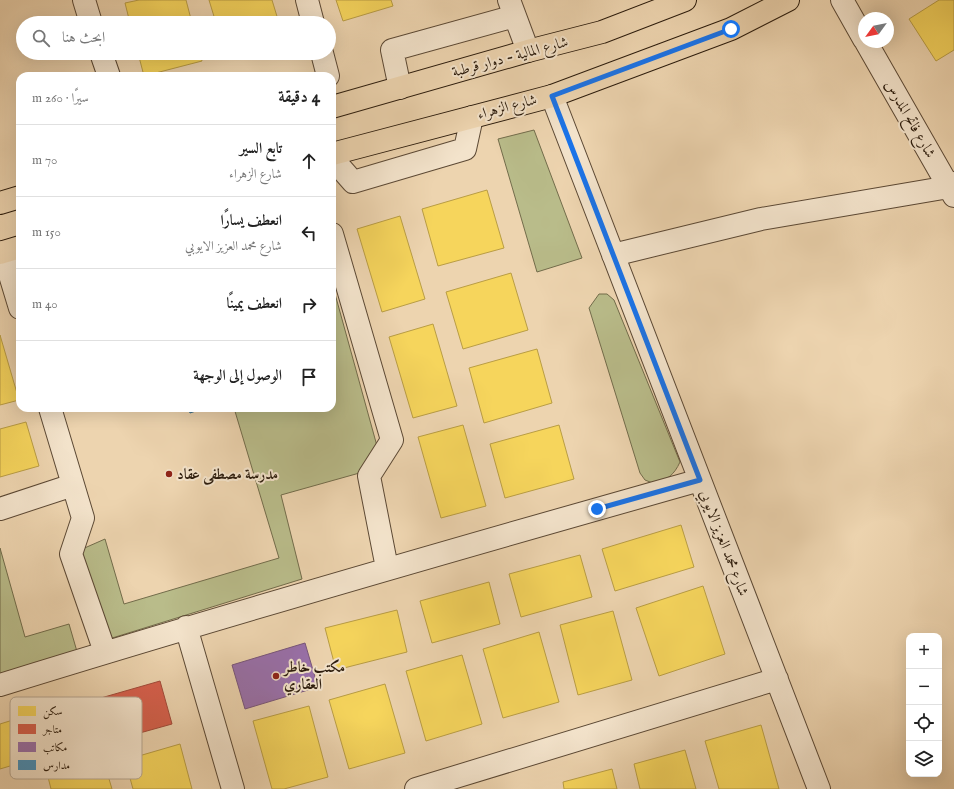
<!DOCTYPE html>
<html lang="ar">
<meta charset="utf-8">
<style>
:root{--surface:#fff;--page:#f2f2f2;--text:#222;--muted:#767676;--line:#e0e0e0}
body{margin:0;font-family:"IM FELL English",Amiri,serif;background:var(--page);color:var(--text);direction:rtl}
.controls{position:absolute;right:12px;bottom:12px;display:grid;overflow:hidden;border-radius:8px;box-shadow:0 4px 16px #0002}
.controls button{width:36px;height:36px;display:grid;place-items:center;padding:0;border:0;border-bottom:1px solid var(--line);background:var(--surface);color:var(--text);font:20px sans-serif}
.compass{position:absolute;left:858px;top:12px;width:36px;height:36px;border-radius:50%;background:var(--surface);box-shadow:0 4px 16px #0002;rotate:237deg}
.stop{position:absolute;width:12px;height:12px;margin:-9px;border:3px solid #1a73e8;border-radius:50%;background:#fff}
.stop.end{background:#1a73e8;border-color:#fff;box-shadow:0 1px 4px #0008}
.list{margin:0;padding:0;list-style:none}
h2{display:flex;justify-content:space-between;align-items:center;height:52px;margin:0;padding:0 16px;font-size:17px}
h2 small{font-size:13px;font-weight:400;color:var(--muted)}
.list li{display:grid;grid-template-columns:26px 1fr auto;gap:12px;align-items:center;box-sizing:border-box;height:72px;padding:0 16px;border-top:1px solid var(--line)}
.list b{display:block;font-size:15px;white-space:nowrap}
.list p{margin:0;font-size:13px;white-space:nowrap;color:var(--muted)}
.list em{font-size:13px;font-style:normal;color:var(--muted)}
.icon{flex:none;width:22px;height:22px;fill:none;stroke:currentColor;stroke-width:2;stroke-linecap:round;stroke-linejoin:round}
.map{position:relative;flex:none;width:954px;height:789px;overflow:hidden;direction:ltr}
.search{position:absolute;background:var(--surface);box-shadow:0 4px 16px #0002;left:16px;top:16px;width:320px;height:44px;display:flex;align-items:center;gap:10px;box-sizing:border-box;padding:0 14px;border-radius:22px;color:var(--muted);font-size:15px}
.panel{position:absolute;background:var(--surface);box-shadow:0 4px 16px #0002;left:16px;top:72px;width:320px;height:340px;border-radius:12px;direction:rtl}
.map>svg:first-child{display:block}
</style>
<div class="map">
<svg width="954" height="789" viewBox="0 0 954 789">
<rect width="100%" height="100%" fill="#edd4af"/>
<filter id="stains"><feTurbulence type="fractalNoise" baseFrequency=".005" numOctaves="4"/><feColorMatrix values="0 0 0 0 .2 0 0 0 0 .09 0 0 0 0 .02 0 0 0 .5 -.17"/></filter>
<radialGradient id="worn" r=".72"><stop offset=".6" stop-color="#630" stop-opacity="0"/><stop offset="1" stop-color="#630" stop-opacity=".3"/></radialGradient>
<path fill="#b9bc8a" stroke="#726c4b" d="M534 130 582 258 537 272 498 139Z
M332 283 377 446 363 472 281 495 302 579 109 639 80 550 105 539 124 604 279 558 234 408H332Z
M599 294H607L614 300 680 462C674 475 668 479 655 484L645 480 640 473 589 308Z
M0 548 25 637 69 624 78 655 0 678Z"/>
<path fill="#f6d55c" stroke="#b99d44" d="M139 0H186L192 23H130L125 3Z
M209 0H272L279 23H216Z
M336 0H391L393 6 343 21Z
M939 0H954V50L936 61 909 19Z
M138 53H200L202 61 144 76Z
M487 190 504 248 438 266 422 209Z
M400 216 425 299 382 312 357 229Z
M511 273 528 330 463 349 446 292Z
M433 324 457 406 413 418 389 337Z
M0 335 19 400 0 405Z
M537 349 552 403 484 423 469 368Z
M26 422 39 466 0 477V429Z
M463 425 486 506 441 518 418 437Z
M559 425 574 479 505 498 490 444Z
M681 525 694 567 615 591 602 549Z
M580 555 592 597 521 617 509 574Z
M489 582 500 624 432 643 420 601Z
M703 586 725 654 659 676 636 608Z
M397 610 407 652 336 670 325 628Z
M613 611 632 680 578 695 560 625Z
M539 632 559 702 503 718 483 649Z
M462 655 482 724 426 741 406 671Z
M385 684 405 753 349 769 329 700Z
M58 706 70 748 0 769V724Z
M309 706 328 777 284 789H272L253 721Z
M761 725 779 789H719L705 741Z
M180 744 192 789H133L125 760Z
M685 750 696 789H640L634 764Z
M104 762 112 789H51L48 777Z
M612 769 617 789H564L563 782Z"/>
<path fill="#d6604d" stroke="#a34b3a" d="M160 681 172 724 93 746 80 704Z"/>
<path fill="#9970ab" stroke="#78567b" d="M305 643 318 687 245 709 232 665Z"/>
<path fill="#4393c3" stroke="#3c6f8c" d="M188 408H205L190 413Z"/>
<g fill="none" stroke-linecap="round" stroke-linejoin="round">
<defs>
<path id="minor" d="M84 0 91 23
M307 0 313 23
M509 0 528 51
M842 0 864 39
M866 42 954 196
M101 53 109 76
M322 53 328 76
M400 88 392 50 515 16
M552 96 819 789
M332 158 353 182 465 149 472 117
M332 234 392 440 369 476 387 568
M3 252 20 308
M613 255 761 219 949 187 954 183
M50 408 83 518 71 554 105 652
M0 509 73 485
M186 627 233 789
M0 685C232 613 466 546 700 480
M416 789 777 679"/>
<path id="major" d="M332 107 528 51 602 32 685 0
M332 154 552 96 731 29 788 0
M0 203 20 197
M0 253 20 247"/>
</defs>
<use href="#minor" stroke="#5c4935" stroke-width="24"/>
<use href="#major" stroke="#2b1b0c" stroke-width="24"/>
<use href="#minor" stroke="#f3e3cb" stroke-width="22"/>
<use href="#major" stroke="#edd4af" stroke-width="22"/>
</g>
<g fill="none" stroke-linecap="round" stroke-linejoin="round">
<path stroke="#1a73e8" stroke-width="5" d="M597 509 700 480 552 96 731 29"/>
</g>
<g fill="#8f2418" stroke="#f3e3cb" stroke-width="1.5">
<circle cx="169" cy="474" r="4"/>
<circle cx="276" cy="676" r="4"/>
</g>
<g text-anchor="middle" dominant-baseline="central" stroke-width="4" stroke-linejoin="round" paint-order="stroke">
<g font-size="15" fill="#2b1b0c" stroke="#f3e3cb">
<text transform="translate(510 57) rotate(-15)">شارع المالية - دوار قرطبة</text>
<text transform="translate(507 107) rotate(-15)">شارع الزهراء</text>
<text transform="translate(910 119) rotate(60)">شارع فاتح المدرس</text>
<text transform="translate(724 543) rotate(69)">شارع محمد العزيز الايوبي</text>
</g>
<g font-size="15" font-weight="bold" fill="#2b1b0c" stroke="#f3e3cb" text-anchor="start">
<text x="177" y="474">مدرسة مصطفى عقاد</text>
<text x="284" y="667">مكتب خاطر<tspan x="284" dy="17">العقاري</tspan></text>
</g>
</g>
<rect x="10" y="697" width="132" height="82" rx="6" fill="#f3e3cb" stroke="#b7a792" stroke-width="1"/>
<rect x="18" y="706" width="18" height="10" fill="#f6d55c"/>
<rect x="18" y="724" width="18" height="10" fill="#d6604d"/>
<rect x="18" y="742" width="18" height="10" fill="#9970ab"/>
<rect x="18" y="760" width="18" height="10" fill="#4393c3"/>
<g font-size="11" fill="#2b1b0c">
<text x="43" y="715">سكن</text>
<text x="43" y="733">متاجر</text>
<text x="43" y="751">مكاتب</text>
<text x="43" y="769">مدارس</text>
</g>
<rect width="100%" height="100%" filter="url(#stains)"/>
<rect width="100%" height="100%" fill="url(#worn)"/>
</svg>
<div class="controls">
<button>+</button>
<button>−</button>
<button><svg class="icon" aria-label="locate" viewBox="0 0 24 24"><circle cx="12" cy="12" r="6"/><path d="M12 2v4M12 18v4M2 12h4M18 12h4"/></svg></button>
<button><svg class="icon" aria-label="layers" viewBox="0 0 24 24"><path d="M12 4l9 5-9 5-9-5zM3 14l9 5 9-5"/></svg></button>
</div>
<svg class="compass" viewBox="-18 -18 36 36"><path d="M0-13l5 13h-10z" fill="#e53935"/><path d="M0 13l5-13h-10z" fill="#767676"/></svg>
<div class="stop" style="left:731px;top:29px"></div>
<div class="stop end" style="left:597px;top:509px"></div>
<div class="search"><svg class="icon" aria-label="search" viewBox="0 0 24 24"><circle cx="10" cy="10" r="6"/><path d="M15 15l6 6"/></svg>ابحث هنا</div>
<section class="panel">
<h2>4 دقيقة<small>سيرًا · 260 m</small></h2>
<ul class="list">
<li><svg class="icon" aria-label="ahead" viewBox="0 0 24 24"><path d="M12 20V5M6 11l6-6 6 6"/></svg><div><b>تابع السير</b><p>شارع الزهراء</p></div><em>70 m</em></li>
<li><svg class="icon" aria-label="left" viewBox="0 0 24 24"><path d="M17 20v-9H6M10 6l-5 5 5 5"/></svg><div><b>انعطف يسارًا</b><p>شارع محمد العزيز الايوبي</p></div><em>150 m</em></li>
<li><svg class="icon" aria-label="right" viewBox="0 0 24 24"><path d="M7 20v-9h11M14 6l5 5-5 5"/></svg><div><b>انعطف يمينًا</b></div><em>40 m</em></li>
<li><svg class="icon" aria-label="arrive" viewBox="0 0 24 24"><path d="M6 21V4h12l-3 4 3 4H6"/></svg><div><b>الوصول إلى الوجهة</b></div></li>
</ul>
</section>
</div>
